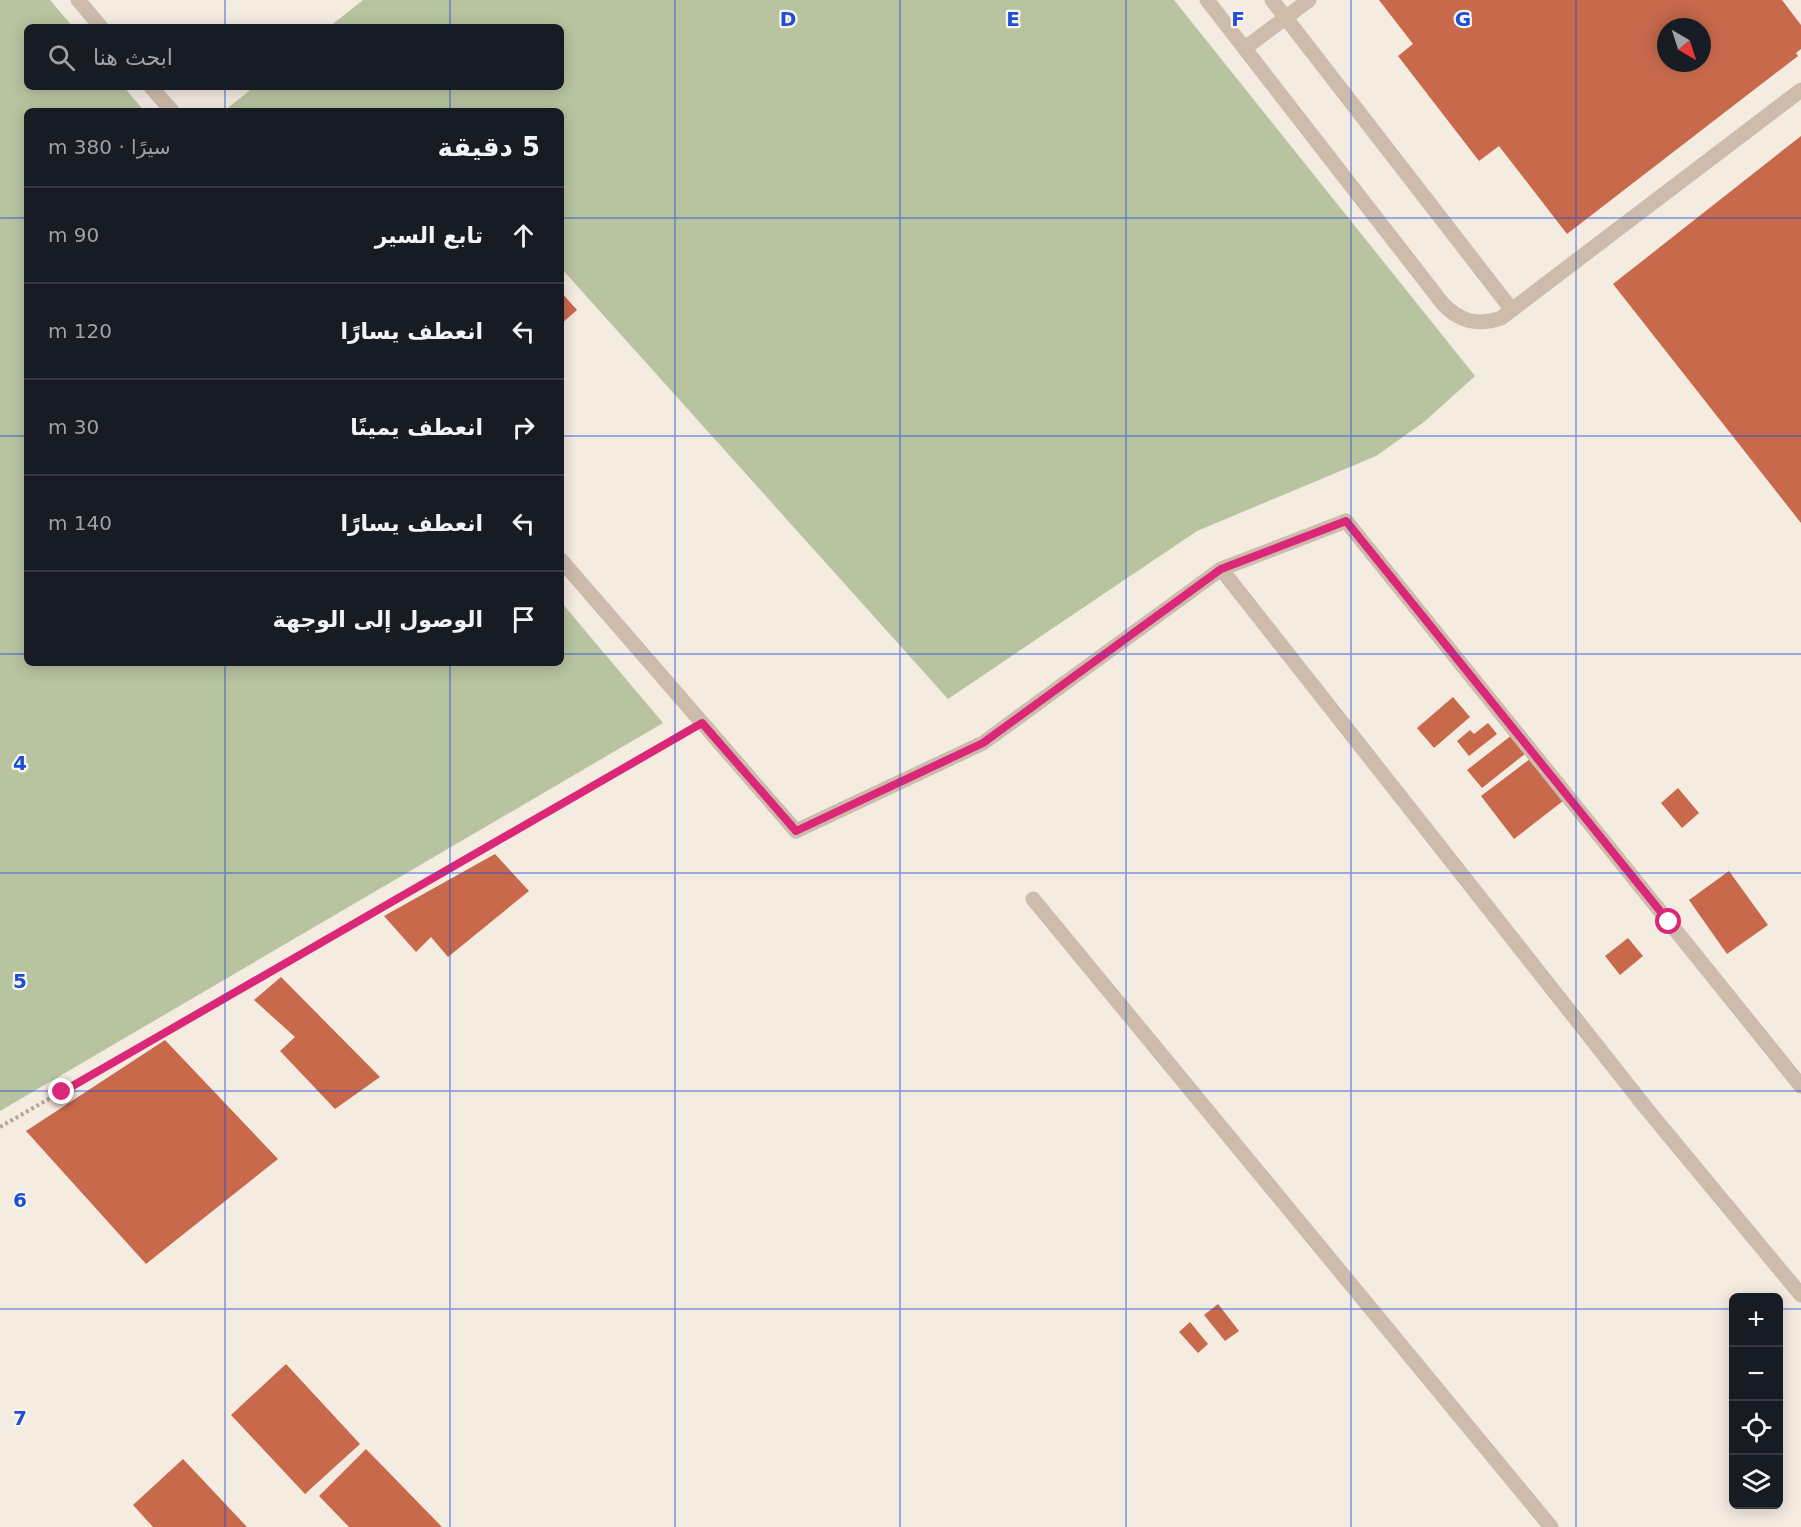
<!DOCTYPE html>
<html lang="ar">
<meta charset="utf-8">
<style>
:root{--surface:#171b24;--page:#242831;--text:#f1f3f6;--muted:#9ea1a6;--line:#363941}
body{margin:0;font-family:"DejaVu Sans","Noto Sans Arabic",sans-serif;background:var(--page);color:var(--text);direction:rtl}
.controls{position:absolute;right:18px;bottom:18px;display:grid;overflow:hidden;border-radius:9px;box-shadow:0 3px 15px #0003}
.controls button{width:54px;height:54px;display:grid;place-items:center;padding:0;border:0;border-bottom:2px solid var(--line);background:var(--surface);color:var(--text);font:30px sans-serif}
.compass{position:absolute;left:1657px;top:18px;width:54px;height:54px;border-radius:50%;background:var(--surface);box-shadow:0 3px 15px #0003;rotate:141deg}
.stop{position:absolute;width:18px;height:18px;margin:-14px;border:4px solid #db2777;border-radius:50%;background:#fff}
.stop.end{background:#db2777;border-color:#fff;box-shadow:0 2px 6px #0008}
.list{margin:0;padding:0;list-style:none}
h2{display:flex;justify-content:space-between;align-items:center;height:78px;margin:0;padding:0 24px;font-size:26px}
h2 small{font-size:20px;font-weight:400;color:var(--muted)}
.list li{display:grid;grid-template-columns:39px 1fr auto;gap:18px;align-items:center;box-sizing:border-box;height:96px;padding:0 24px;border-top:2px solid var(--line)}
.list b{display:block;font-size:22px;white-space:nowrap}
.list em{font-size:20px;font-style:normal;color:var(--muted)}
.icon{flex:none;width:33px;height:33px;fill:none;stroke:currentColor;stroke-width:2;stroke-linecap:round;stroke-linejoin:round}
.map{position:relative;flex:none;width:1801px;height:1527px;overflow:hidden;direction:ltr}
.search{position:absolute;background:var(--surface);box-shadow:0 3px 15px #0003;left:24px;top:24px;width:540px;height:66px;display:flex;align-items:center;gap:15px;box-sizing:border-box;padding:0 21px;border-radius:9px;color:var(--muted);font-size:22px}
.panel{position:absolute;background:var(--surface);box-shadow:0 3px 15px #0003;left:24px;top:108px;width:540px;height:558px;border-radius:9px;direction:rtl}
.map>svg:first-child{display:block}
</style>
<div class="map">
<svg width="1801" height="1527" viewBox="0 0 1801 1527">
<rect width="100%" height="100%" fill="#f4ebe1"/>
<path fill="#b8c4a0" d="M0 0H50L73 27H27V87H124L144 111H27V663H561V602L663 723 0 1111Z
M363 0H1174L1475 376 1424 422 1376 456 1197 531 948 699 561 268V111H224L254 87H561V27H329Z"/>
<path fill="#c8694b" fill-rule="evenodd" d="M1379 0H1782L1801 25V49L1796 53 1798 56 1567 234 1499 146 1479 161 1398 56 1413 44ZM1666 27H1702V63H1666Z
M1801 136V523L1613 284Z
M561 292 577 310 561 324Z
M1453 697 1470 717 1434 748 1417 728Z
M1488 723 1497 734 1469 756 1457 741 1470 730 1474 734Z
M1512 735 1526 753 1482 788 1467 770Z
M1530 759 1563 801 1514 839 1481 796Z
M1678 788 1699 813 1682 828 1661 803Z
M495 854 529 891 448 957 431 937 416 952 384 916Z
M1729 871 1768 925 1727 954 1689 900Z
M1628 938 1643 956 1620 975 1605 956Z
M281 977 380 1077 335 1109 280 1051 295 1037 254 1000Z
M165 1040 278 1159 146 1264 26 1131Z
M1218 1304 1239 1331 1225 1341 1204 1315Z
M1190 1322 1208 1344 1198 1353 1179 1332Z
M286 1364 360 1444 305 1494 231 1415Z
M366 1449 442 1527H349L319 1496Z
M183 1459 247 1527H153L133 1505Z"/>
<g fill="none" stroke-linecap="round" stroke-linejoin="round">
<path stroke="#b9a596" stroke-width="4" stroke-dasharray="3 3" stroke-linecap="butt" d="M0 1127 681 735"/>
<path stroke="#cdbbac" stroke-width="15" d="M78 0 101 27
M1207 0 1443 304C1460 322 1478 326 1501 318L1801 90
M1272 0 1512 310
M1245 48 1309 0
M151 87 172 111
M561 560 796 831 983 743 1221 569 1346 521"/>
<path stroke="#cdbbac" stroke-width="15" d="M1346 521 1801 1086
M1221 569 1646 1108 1801 1295
M1033 899 1551 1527"/>
</g>
<g fill="none" stroke-linecap="round" stroke-linejoin="round">
<path stroke="#db2777" stroke-width="8" d="M62 1092 702 723 796 831 983 743 1221 569 1346 521 1669 922"/>
</g>
<path fill="none" stroke="#1d4ed8" stroke-width="1.5" stroke-opacity="0.55" d="M225 0V27M450 0V27M675 0V1527M900 0V1527M1126 0V1527M1351 0V1527M1576 0V1527M225 87V111M450 87V111M0 218H27M561 218H1801M0 436H27M561 436H1801M0 654H27M561 654H1801M225 663V1527M450 663V1527M0 873H1801M0 1091H1801M0 1309H1734M1778 1309H1801"/>
<g font-size="20" text-anchor="middle" font-weight="bold" fill="#1d4ed8" stroke="#fbf5ee" stroke-width="4.5" stroke-linejoin="round" paint-order="stroke">
<text x="788" y="26">D</text>
<text x="1013" y="26">E</text>
<text x="1238" y="26">F</text>
<text x="1463" y="26">G</text>
<text x="20" y="770">4</text>
<text x="20" y="988">5</text>
<text x="20" y="1207">6</text>
<text x="20" y="1425">7</text>
</g>
</svg>
<div class="controls">
<button>+</button>
<button>−</button>
<button><svg class="icon" aria-label="locate" viewBox="0 0 24 24"><circle cx="12" cy="12" r="6"/><path d="M12 2v4M12 18v4M2 12h4M18 12h4"/></svg></button>
<button><svg class="icon" aria-label="layers" viewBox="0 0 24 24"><path d="M12 4l9 5-9 5-9-5zM3 14l9 5 9-5"/></svg></button>
</div>
<svg class="compass" viewBox="-18 -18 36 36"><path d="M0-13l5 13h-10z" fill="#e53935"/><path d="M0 13l5-13h-10z" fill="#9ea1a6"/></svg>
<div class="stop" style="left:1669px;top:922px"></div>
<div class="stop end" style="left:62px;top:1092px"></div>
<div class="search"><svg class="icon" aria-label="search" viewBox="0 0 24 24"><circle cx="10" cy="10" r="6"/><path d="M15 15l6 6"/></svg>ابحث هنا</div>
<section class="panel">
<h2>5 دقيقة<small>سيرًا · 380 m</small></h2>
<ul class="list">
<li><svg class="icon" aria-label="ahead" viewBox="0 0 24 24"><path d="M12 20V5M6 11l6-6 6 6"/></svg><div><b>تابع السير</b></div><em>90 m</em></li>
<li><svg class="icon" aria-label="left" viewBox="0 0 24 24"><path d="M17 20v-9H6M10 6l-5 5 5 5"/></svg><div><b>انعطف يسارًا</b></div><em>120 m</em></li>
<li><svg class="icon" aria-label="right" viewBox="0 0 24 24"><path d="M7 20v-9h11M14 6l5 5-5 5"/></svg><div><b>انعطف يمينًا</b></div><em>30 m</em></li>
<li><svg class="icon" aria-label="left" viewBox="0 0 24 24"><path d="M17 20v-9H6M10 6l-5 5 5 5"/></svg><div><b>انعطف يسارًا</b></div><em>140 m</em></li>
<li><svg class="icon" aria-label="arrive" viewBox="0 0 24 24"><path d="M6 21V4h12l-3 4 3 4H6"/></svg><div><b>الوصول إلى الوجهة</b></div></li>
</ul>
</section>
</div>
